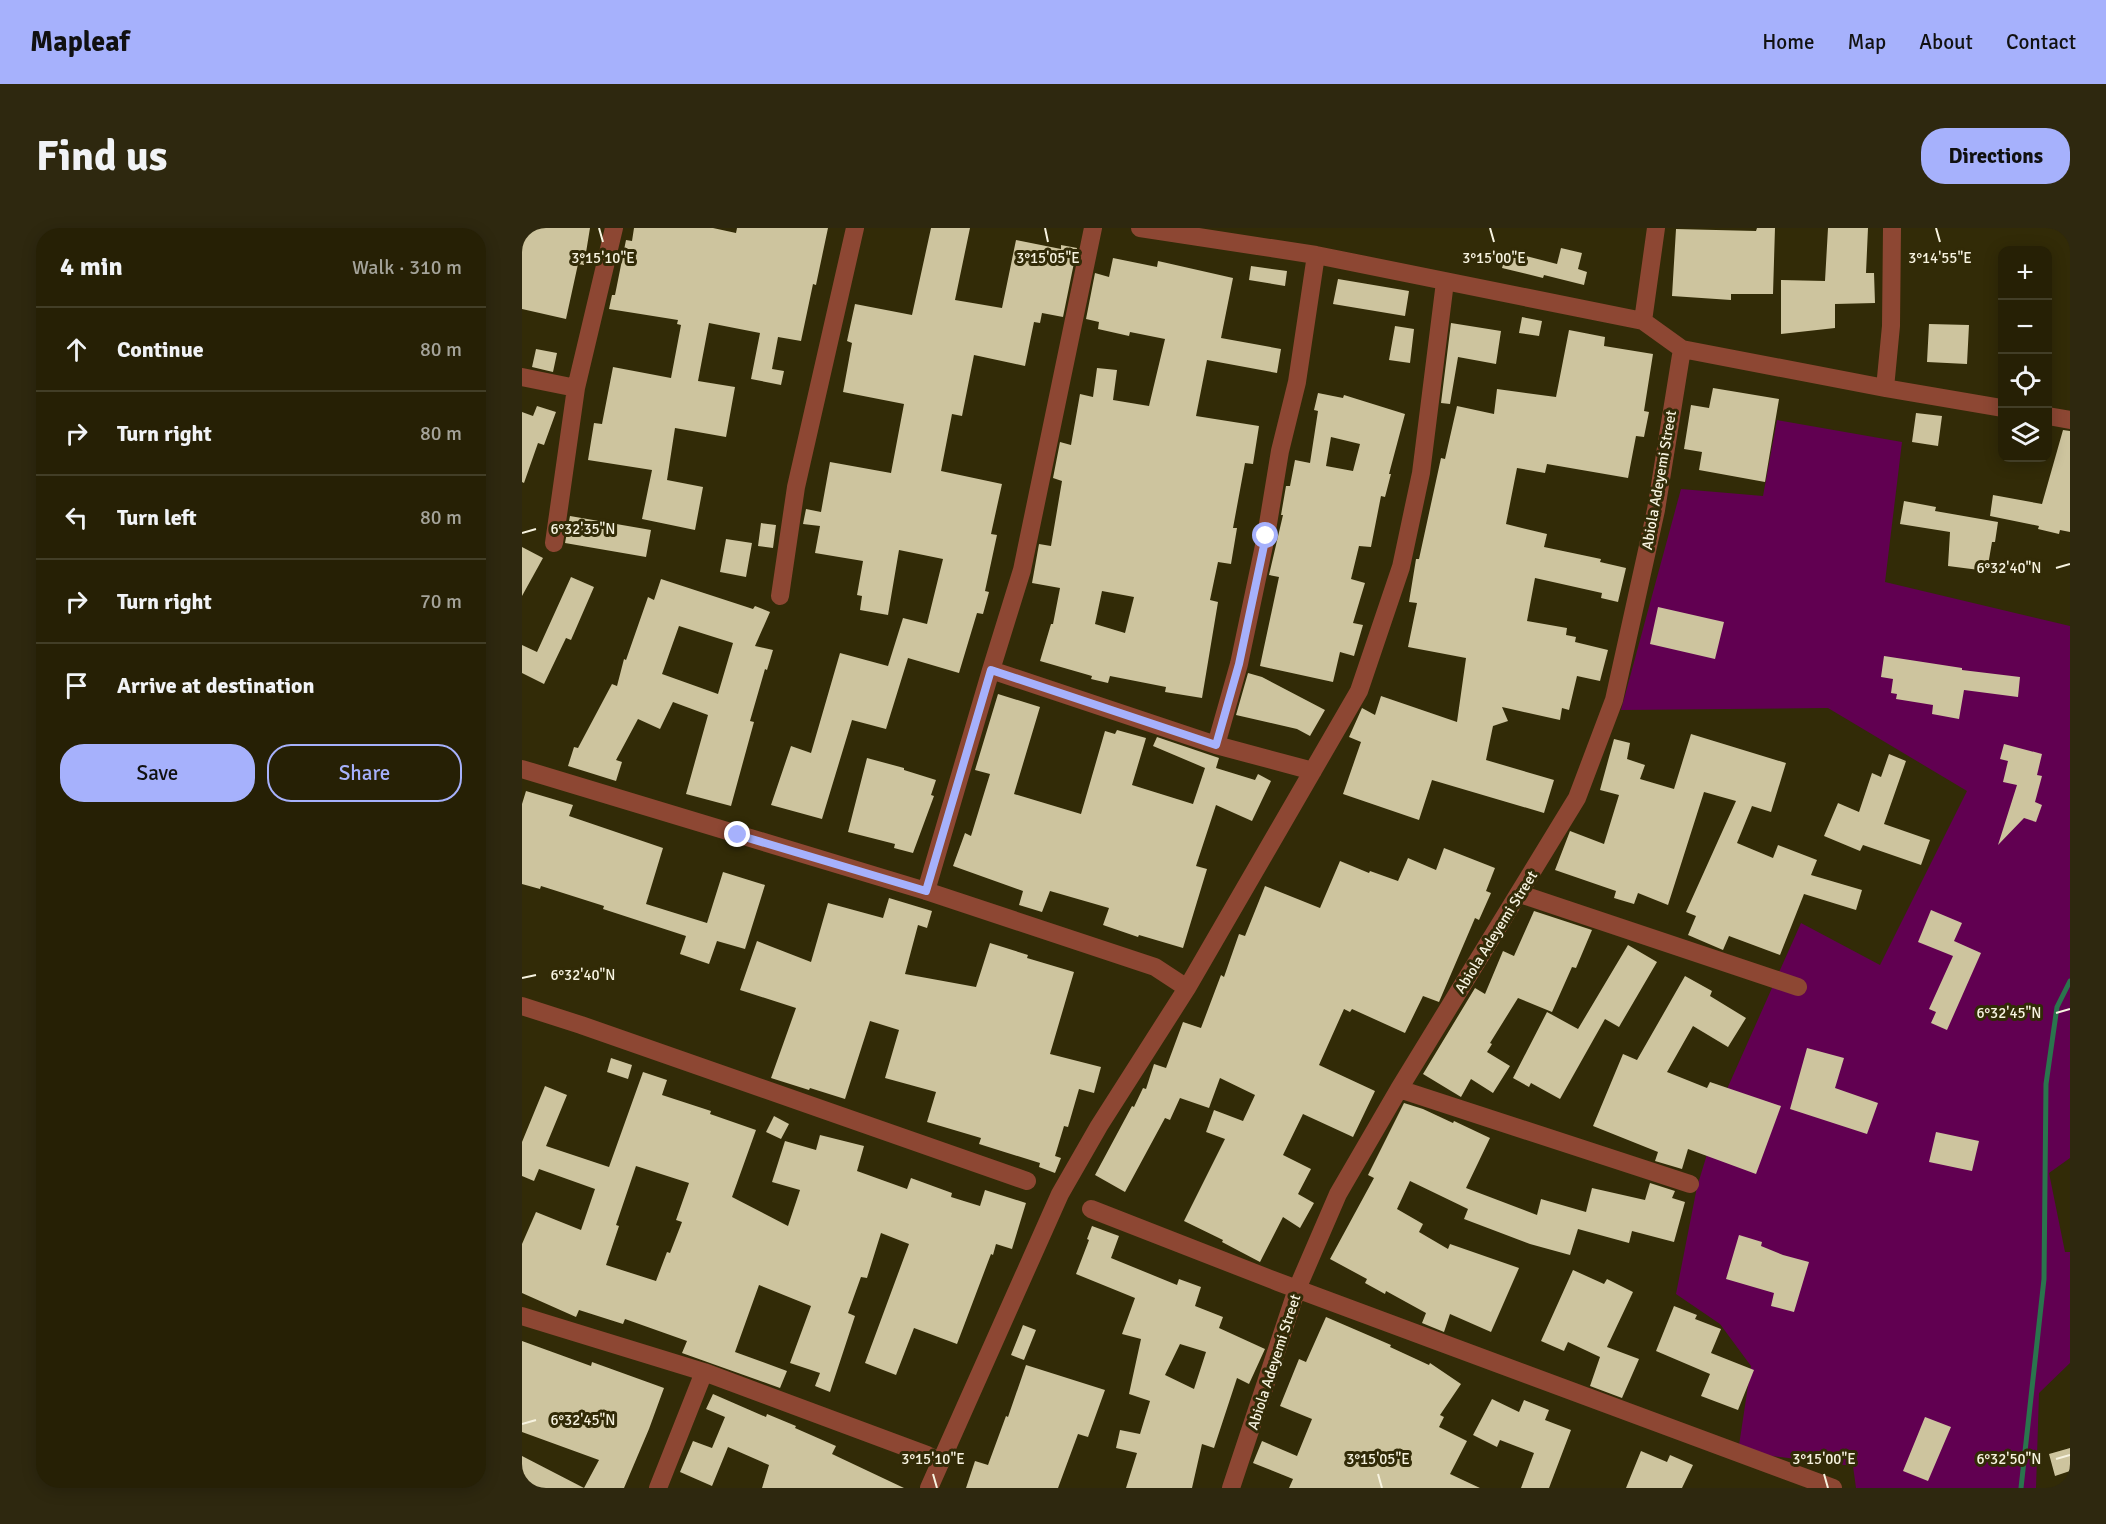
<!DOCTYPE html>
<meta charset="utf-8">
<style>
:root{--surface:#262005;--page:#2e280f;--text:#f1f3f6;--muted:#a4a39a;--line:#423e27;--accent:#a6b1fc}
body{margin:0;font-family:Signika,sans-serif;background:var(--page);color:var(--text)}
.controls{position:absolute;right:18px;top:18px;display:grid;overflow:hidden;border-radius:12px;box-shadow:0 3px 15px #0003}
.controls button{width:54px;height:54px;display:grid;place-items:center;padding:0;border:0;border-bottom:2px solid var(--line);background:var(--surface);color:var(--text);font:30px sans-serif}
.stop{position:absolute;width:18px;height:18px;margin:-14px;border:4px solid #a6b1fc;border-radius:50%;background:#fff}
.stop.end{background:#a6b1fc;border-color:#fff;box-shadow:0 2px 6px #0008}
.list{margin:0;padding:0;list-style:none}
h2{display:flex;justify-content:space-between;align-items:center;height:78px;margin:0;padding:0 24px;font-size:26px}
h2 small{font-size:20px;font-weight:400;color:var(--muted)}
.list li{display:grid;grid-template-columns:39px 1fr auto;gap:18px;align-items:center;box-sizing:border-box;height:84px;padding:0 24px;border-top:2px solid var(--line)}
.list b{display:block;font-size:22px;white-space:nowrap}
.list em{font-size:20px;font-style:normal;color:var(--muted)}
.actions{display:flex;gap:12px;padding:18px 24px}
.actions a{flex:1;padding:14px 0;border:2px solid var(--accent);border-radius:24px;text-align:center;font-size:21px;color:var(--accent)}
.actions .main{background:var(--accent);color:#111}
.icon{flex:none;width:33px;height:33px;fill:none;stroke:currentColor;stroke-width:2;stroke-linecap:round;stroke-linejoin:round}
.map{position:relative;flex:none;width:1548px;height:1260px;overflow:hidden;border-radius:24px}
header{display:flex;align-items:center;gap:36px;box-sizing:border-box;height:84px;padding:0 30px;background:var(--accent);color:#111}
header strong{font-size:28px}
nav{display:flex;gap:33px;margin-inline-start:auto;font-size:21px}
.intro{display:flex;align-items:center;justify-content:space-between;box-sizing:border-box;height:144px;padding:0 36px}
h1{margin:0;font-size:42px}
.button{padding:15px 27px;border-radius:24px;background:var(--accent);color:#111;font-size:21px;font-weight:700}
main{display:flex;gap:36px;padding:0 36px}
aside{flex:1;background:var(--surface);border-radius:24px;box-shadow:0 3px 15px #0003}
.map>svg:first-child{display:block}
</style>
<header>
<strong>Mapleaf</strong>
<nav><a>Home</a><a>Map</a><a>About</a><a>Contact</a></nav>
</header>
<div class="intro"><h1>Find us</h1><a class="button">Directions</a></div>
<main>
<aside>
<h2>4 min<small>Walk · 310 m</small></h2>
<ul class="list">
<li><svg class="icon" aria-label="ahead" viewBox="0 0 24 24"><path d="M12 20V5M6 11l6-6 6 6"/></svg><div><b>Continue</b></div><em>80 m</em></li>
<li><svg class="icon" aria-label="right" viewBox="0 0 24 24"><path d="M7 20v-9h11M14 6l5 5-5 5"/></svg><div><b>Turn right</b></div><em>80 m</em></li>
<li><svg class="icon" aria-label="left" viewBox="0 0 24 24"><path d="M17 20v-9H6M10 6l-5 5 5 5"/></svg><div><b>Turn left</b></div><em>80 m</em></li>
<li><svg class="icon" aria-label="right" viewBox="0 0 24 24"><path d="M7 20v-9h11M14 6l5 5-5 5"/></svg><div><b>Turn right</b></div><em>70 m</em></li>
<li><svg class="icon" aria-label="arrive" viewBox="0 0 24 24"><path d="M6 21V4h12l-3 4 3 4H6"/></svg><div><b>Arrive at destination</b></div></li>
</ul>
<div class="actions"><a class="main">Save</a><a>Share</a></div>
</aside>
<div class="map">
<svg width="1548" height="1260" viewBox="0 0 1548 1260">
<rect width="100%" height="100%" fill="#322b07"/>
<path fill="#610051" d="M1255 192 1380 214 1363 354 1548 398V930L1527 945 1543 1024H1548V1135L1517 1165 1514 1260H1334L1331 1238 1216 1224 1229 1138 1198 1096 1154 1066 1175 959 1205 861 1279 695 1358 737 1445 563 1306 480 1099 482 1159 261 1241 268Z"/>
<g fill="none" stroke-linecap="round" stroke-linejoin="round">
<path stroke="#2a754d" stroke-width="5" d="M1499 1260 1522 1051 1524 856 1535 779 1548 753"/>
</g>
<path fill="#cdc49e" fill-rule="evenodd" d="M0 0H68L62 37 56 36 44 91 0 81Z
M112 0H191L214 5 215 0H306L294 57 291 56 279 113 256 109 250 141 262 143 259 157 229 151 238 105 187 95 176 153 213 159 204 209 153 200 145 252 181 259 173 302 120 291 130 242 66 232 72 195 80 196 91 139 149 150 159 97 155 96 156 92 87 81 90 67H93L104 12 110 13Z
M409 0H448L433 72 480 80 494 12 539 21V17L555 20 541 89 520 85 518 95 512 94 503 138 452 127 440 188 430 186 419 243 480 256 469 306 475 307 463 363 467 364 461 386 455 385 437 445 386 430 364 501 330 492 300 591 249 577 269 518 289 525 318 425 366 438 381 390 405 396 421 331 377 322 366 387 338 382 340 368 335 367 341 333 293 325 298 298 281 296 284 281 299 284 308 234 369 245 382 176 321 164 330 115 325 113 333 76 390 87Z
M1235 0H1253L1251 66H1209V72L1150 68 1154 1 1234 3Z
M1306 0H1346L1344 45H1352L1353 75 1313 76V100L1259 106V52L1303 53Z
M1039 20 1060 25 1056 41 1065 44 1062 57 1022 47 1021 50 980 40 985 23 1035 36Z
M591 30 635 39 636 33 711 50 699 110 759 121 755 145 685 132 674 188 737 198 731 236 723 235 711 300H715L709 336 696 334 688 372 696 374 680 470 643 464 644 459 588 448 586 455 569 451 570 448 518 433 529 396H531L538 360 510 355 517 316 529 318 540 253 531 250 538 214 549 217 558 166 571 169 575 140 595 142 591 172 627 178 643 111 608 104 607 108 576 101 577 94 564 91 573 45 587 49ZM580 363 612 369 603 405 573 396Z
M729 38 765 43 763 58 727 52Z
M816 51 887 63 883 88 811 76Z
M1000 89 1020 93 1017 108 997 105Z
M929 95 979 103 974 136 936 129 928 176 919 175Z
M1407 96 1447 97 1445 136 1405 134Z
M873 98 892 101 888 135 867 132Z
M1047 102 1083 109 1082 118 1131 126 1122 183 1127 184 1122 209 1114 208 1106 250 1025 236 1023 245 995 240 984 296 1025 306 1022 319 1079 331 1078 334 1104 340 1096 374 1079 370 1080 365 1013 350 1005 393 1045 400 1044 407 1054 409 1053 414 1086 422 1078 453 1055 448 1047 482 1040 480 1038 492 980 479 986 493 971 498 964 532 1032 552 1022 585 910 552 897 592 821 566 839 514 827 509 840 480 853 487 859 468 935 494 944 430 886 419 895 375 887 374 894 331H897L919 230 923 231 935 178 972 186 975 161 1034 169Z
M14 121 35 125 31 144 10 139Z
M1191 160 1257 171 1243 254 1177 242 1180 224 1162 221 1169 177 1187 180Z
M796 165 821 170 822 167 883 186 867 246H869L863 269 859 268 849 319 837 318 829 351 843 355 831 395 841 397 832 428 818 424 811 454 738 438 757 349 747 347 761 287H759L764 258H768L773 232 788 235 796 183 792 182ZM809 209 838 216 831 243 804 238Z
M15 178 34 184 22 217 16 215 2 255 0 254V184L11 188Z
M1394 185 1420 188 1416 218 1390 214Z
M1541 202 1548 203V304L1538 302 1537 306 1516 301 1517 298 1468 288 1471 267 1520 276Z
M1382 273 1414 279 1413 283 1476 294 1473 314H1470L1465 343 1426 338 1428 304 1378 296Z
M48 288 129 302 124 329 43 315Z
M239 295 254 297 251 320 236 318Z
M204 311 230 315 224 349 198 344Z
M0 319 21 330 0 368Z
M49 349 72 359 49 412 44 410 22 456 0 445V417L15 424Z
M139 351 231 381 233 378 248 384 233 418 251 422 245 442 243 441 228 493 232 494 209 578 164 566 186 487 151 474 138 501 116 491 94 532 100 534 94 553 46 538 52 519 56 520 90 456 95 458 102 431 104 432 126 369 132 372ZM157 398 211 415 196 466 140 446Z
M1136 379 1202 394 1193 431 1128 416Z
M1362 428 1440 440V442L1498 449 1496 469 1442 462 1437 491 1410 486 1411 477 1374 471 1375 466 1369 465 1371 451 1359 449Z
M726 445 740 449 803 482 788 508 775 501 714 487Z
M476 466 518 479 492 566 559 586 583 503 593 506 595 502 624 510 610 557 671 576 683 540 631 518 635 509 697 530 694 540 733 552 736 546 749 553 730 593 694 577 674 638 685 641 661 720 617 707 616 709 581 697 587 680 528 663 520 684 497 677 501 663 431 638 443 605 449 608 468 546 453 542Z
M1169 506 1264 535 1249 584 1230 578 1215 615 1251 630 1256 617 1295 632 1289 647 1340 662 1334 682 1282 666 1258 727 1207 708 1201 722 1166 707 1174 688 1164 684 1214 573 1182 564 1146 677 1116 665 1112 676 1092 670 1094 663 1033 642 1048 603 1082 616 1097 567 1078 562 1092 511 1108 515 1105 531 1123 537 1118 551 1152 561Z
M1482 516 1520 526 1515 547 1520 548 1513 574 1520 577 1514 594 1502 590 1476 617 1495 557 1481 554 1486 533 1478 531Z
M1367 526 1384 533 1362 596 1408 612 1399 637 1341 617 1338 623 1302 608 1316 575 1337 584 1350 545 1359 549Z
M345 530 382 540V542L414 552 409 567 412 568 391 625 372 620 373 616 326 604Z
M4 563 51 577 47 588 141 620 124 676 185 695 201 644 243 657 223 721 195 713 187 736 158 726 164 708 81 681 82 678 19 658 18 661 0 656V576Z
M922 620 973 640 964 663 969 665 957 692 953 690 917 774 901 768 883 805 830 781 828 784 822 781 797 837 853 863 831 909 781 886 761 927 789 941 776 966 792 975 778 1000 761 989 738 1034 700 1014 701 1012 662 993 703 911 684 904 692 882 721 893 733 867 698 850 687 880 658 870 648 892 643 890 603 964 573 947 610 878 612 879 621 860 624 861 632 836 644 840 661 794 679 800 699 747 702 749 717 706 723 708 743 658 798 680 818 633 847 645 848 643 876 653 886 630 914 642Z
M367 670 410 683 405 700 396 697 383 746 454 759 468 715 506 727 505 730 552 744 528 826 579 839 572 865 557 861 546 899 542 898 533 928 539 930 533 945 517 939 518 935 457 916 459 910 405 894 414 864 363 850 377 802 348 793 323 871 288 860 287 862 249 850 274 780 218 762 235 713 289 734 306 675 361 690Z
M1409 682 1440 695 1432 713 1459 725 1425 802 1409 795 1414 784 1407 781 1431 728 1396 714Z
M1012 683 1070 702 1054 740 1050 739 1030 784 996 770 968 815 970 816 965 824 988 838 971 865 949 851 939 869 901 846 953 760 963 766 981 723 992 728Z
M1106 717 1135 734 1097 799 1083 791 1038 871 1009 855 1007 859 991 850 1025 784 1056 801Z
M1163 748 1190 763 1188 768 1224 790 1206 819 1171 798 1145 844 1185 860 1188 854 1259 878 1234 946 1166 921 1160 941 1133 933 1136 924 1071 898 1101 826 1115 832Z
M1285 820 1322 830 1313 860 1356 875 1345 906 1268 881Z
M89 830 110 837 106 851 85 844Z
M121 844 145 852 140 867 189 883 188 886 234 902 210 969 266 998 278 962 250 954 263 913 294 922 298 907 342 918 335 943 385 961 389 950 430 965 429 969 458 978 463 962 504 975 490 1021 474 1016 471 1027 469 1026 435 1116 392 1100 374 1147 343 1135 387 1016 359 1005 345 1050 339 1049 326 1085 333 1088 308 1164 293 1158 298 1145 268 1135 289 1078 237 1057 213 1124 265 1143 258 1160 160 1125 165 1113 103 1091 101 1096 57 1082 54 1089 0 1065V1016L14 984 59 1002 73 961 17 941 12 953 0 948V914L23 858 45 867 24 918 87 939ZM114 938 167 955 154 992 160 994 148 1025 145 1024 134 1053 84 1037 97 998 94 997Z
M882 875 901 881 931 895 932 893 968 910 944 960 1015 987 1019 971 1064 984 1070 960 1123 972 1128 955 1153 963 1150 970 1163 974 1152 1014 1110 1003 1107 1015 1056 1001 1048 1027 1008 1016 942 991 946 981 888 953 875 981 901 996 897 1004 926 1021 928 1016 997 1040 969 1104 928 1086 922 1104 900 1095 904 1085 864 1063 863 1066 843 1055 845 1051 808 1031 852 950 846 947Z
M252 888 267 896 259 911 244 904Z
M1414 904 1457 913 1450 943 1407 934Z
M570 998 597 1008 589 1030 655 1057 657 1051 679 1059 673 1078 701 1089 697 1100 743 1121 727 1156 715 1150 692 1220 680 1216 670 1260H604L615 1225 594 1220 598 1202 618 1206 628 1173 607 1166 619 1111 600 1106 613 1070 554 1046 567 1012 565 1011ZM658 1116 684 1124 672 1161 643 1147Z
M1217 1007 1240 1014 1239 1018 1261 1027 1287 1034 1272 1084 1249 1078 1252 1065 1204 1051Z
M1051 1042 1082 1056 1085 1051 1111 1064 1085 1119 1117 1131 1100 1170 1068 1158 1078 1129 1046 1114 1042 1123 1019 1113Z
M1152 1078 1175 1087 1173 1091 1199 1101 1189 1125 1232 1142 1216 1182 1179 1168 1188 1146 1134 1123Z
M804 1089 869 1117 868 1119 907 1137 908 1135 939 1156 918 1187 922 1189 917 1199 945 1213 928 1246 958 1260H767L771 1251 731 1235 740 1213 775 1228 790 1191 758 1178 777 1131 784 1134Z
M501 1097 514 1102 502 1132 489 1127Z
M0 1113 69 1138 70 1134 142 1160 127 1201 102 1260H0V1228L62 1260 77 1232 0 1204Z
M504 1137 583 1162 566 1209 556 1206 536 1260H444L453 1233 466 1237 484 1188 486 1189Z
M191 1166 244 1189 245 1186 274 1198 273 1200 314 1218 310 1226 382 1260H240L247 1237 206 1219 190 1258 158 1244 171 1213 190 1220 203 1189 184 1181Z
M970 1171 997 1184 1002 1172 1027 1182 1023 1192 1049 1202 1027 1260H999L1012 1225 978 1212 975 1219 951 1207Z
M1403 1189 1429 1199 1406 1253 1381 1243Z
M1548 1220V1243L1533 1248 1527 1226Z
M1119 1223 1145 1234 1148 1227 1171 1237 1160 1260H1104Z"/>
<g fill="none" stroke-linecap="round" stroke-linejoin="round">
<path stroke="#8d4733" stroke-width="18" d="M618 0 794 27 1121 93 1160 121 1363 160 1480 180
M1121 93 1134 0
M0 149 54 160
M1363 160 1369 98 1370 0
M1526 188 1548 192
M32 315 54 160 92 0
M258 368 274 259 333 0
M469 442 694 517 791 543
M694 517 717 436 744 308 758 223 775 154 794 27
M0 541 404 663 633 739 665 760
M404 663 469 442 500 342 571 0
M998 666 1276 759
M0 778 59 797 505 953
M877 861 1168 956
M569 981 756 1054 1311 1260
M0 1088 182 1144 405 1227 419 1234
M136 1260 182 1144
M407 1260 538 966 577 898 665 760 837 463 879 339 899 245 923 54
M709 1260 775 1061 816 966 877 861 1055 570 1092 472 1134 282 1160 121"/>
</g>
<g fill="none" stroke-linecap="round" stroke-linejoin="round">
<path stroke="#a6b1fc" stroke-width="8" d="M216 607 404 663 469 442 694 517 717 436 744 308"/>
</g>
<path fill="none" stroke="#f7f3e0" stroke-width="2" d="M77 0 81 14M523 0 526 14M968 0 972 14M1414 0 1418 14M0 305 14 301M1534 340 1548 336M0 750 14 747M1534 785 1548 781M0 1196 14 1192M1534 1231 1548 1227M411 1246 415 1260M856 1246 860 1260M1302 1246 1306 1260"/>
<g text-anchor="middle" dominant-baseline="central" stroke-width="6" stroke-linejoin="round" paint-order="stroke">
<g font-size="15" fill="#f7f3e0" stroke="#322b07">
<text transform="translate(1137 252) rotate(-80)">Abiola Adeyemi Street</text>
<text transform="translate(974 704) rotate(-58)">Abiola Adeyemi Street</text>
<text transform="translate(752 1134) rotate(-72)">Abiola Adeyemi Street</text>
</g>
</g>
<g font-size="15" text-anchor="middle" fill="#f7f3e0" stroke="#322b07" stroke-width="6" stroke-linejoin="round" paint-order="stroke">
<text x="81" y="35">3°15'10"E</text>
<text x="526" y="35">3°15'05"E</text>
<text x="972" y="35">3°15'00"E</text>
<text x="1418" y="35">3°14'55"E</text>
<text x="61" y="306">6°32'35"N</text>
<text x="1487" y="345">6°32'40"N</text>
<text x="61" y="752">6°32'40"N</text>
<text x="1487" y="790">6°32'45"N</text>
<text x="61" y="1197">6°32'45"N</text>
<text x="411" y="1236">3°15'10"E</text>
<text x="856" y="1236">3°15'05"E</text>
<text x="1302" y="1236">3°15'00"E</text>
<text x="1487" y="1236">6°32'50"N</text>
</g>
</svg>
<div class="controls">
<button>+</button>
<button>−</button>
<button><svg class="icon" aria-label="locate" viewBox="0 0 24 24"><circle cx="12" cy="12" r="6"/><path d="M12 2v4M12 18v4M2 12h4M18 12h4"/></svg></button>
<button><svg class="icon" aria-label="layers" viewBox="0 0 24 24"><path d="M12 4l9 5-9 5-9-5zM3 14l9 5 9-5"/></svg></button>
</div>
<div class="stop" style="left:744px;top:308px"></div>
<div class="stop end" style="left:216px;top:607px"></div>
</div>
</main>
